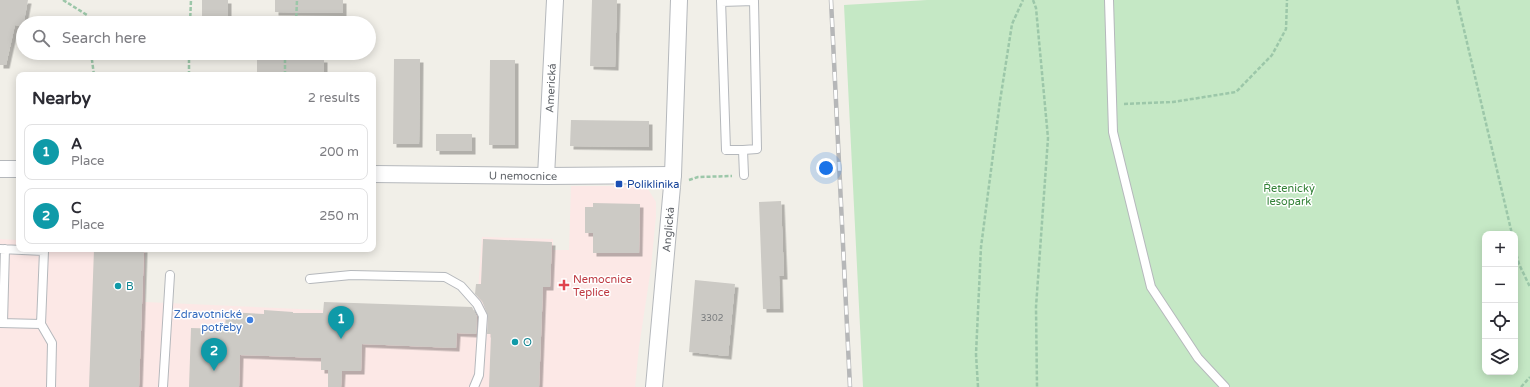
<!DOCTYPE html>
<meta charset="utf-8">
<style>
:root{--surface:#fff;--page:#f2f2f3;--text:#2b2b33;--muted:#7c7c81;--line:#e1e1e2;--accent:#0b8043}
body{margin:0;font-family:"Varela Round",sans-serif;background:var(--page);color:var(--text)}
.controls{position:absolute;right:12px;bottom:12px;display:grid;overflow:hidden;border-radius:8px;box-shadow:0 2px 10px #0003}
.controls button{width:36px;height:36px;display:grid;place-items:center;padding:0;border:0;border-bottom:1px solid var(--line);background:var(--surface);color:var(--text);font:20px sans-serif}
.you{position:absolute;left:826px;top:168px;width:14px;height:14px;margin:-10px;border:3px solid #fff;border-radius:50%;background:#1a73e8;box-shadow:0 0 0 6px #1a73e833}
.badge{display:grid;place-items:center;width:26px;height:26px;border-radius:50%;background:var(--accent);color:#fff;font-size:13px;font-weight:700}
.pin{position:absolute;translate:-50% -33px;filter:drop-shadow(0 1px 2px #0008)}
.pin::after{content:'';position:absolute;top:21px;width:14px;height:12px;background:inherit;clip-path:polygon(0 0,100% 0,50% 100%)}
.list{margin:0;padding:0;list-style:none}
h2{display:flex;justify-content:space-between;align-items:center;height:52px;margin:0;padding:0 16px;font-size:17px}
h2 small{font-size:13px;font-weight:400;color:var(--muted)}
.list li{display:grid;grid-template-columns:26px 1fr auto;gap:12px;align-items:center;box-sizing:border-box;height:56px;margin:0 8px 8px;padding:0 8px;border:1px solid var(--line);border-radius:8px}
.list b{display:block;font-size:15px;white-space:nowrap}
.list p{margin:0;font-size:13px;white-space:nowrap;color:var(--muted)}
.list em{font-size:13px;font-style:normal;color:var(--muted)}
.icon{flex:none;width:22px;height:22px;fill:none;stroke:currentColor;stroke-width:2;stroke-linecap:round;stroke-linejoin:round}
.map{position:relative;flex:none;width:1530px;height:387px;overflow:hidden}
.search{position:absolute;background:var(--surface);box-shadow:0 2px 10px #0003;left:16px;top:16px;width:360px;height:44px;display:flex;align-items:center;gap:10px;box-sizing:border-box;padding:0 14px;border-radius:22px;color:var(--muted);font-size:15px}
.panel{position:absolute;background:var(--surface);box-shadow:0 2px 10px #0003;left:16px;top:72px;width:360px;height:180px;border-radius:8px}
.map>svg:first-child{display:block}
</style>
<div class="map">
<svg width="1530" height="387" viewBox="0 0 1530 387">
<defs>
<filter id="shadow"><feDropShadow dx="3.5" dy="3.5" stdDeviation="0" flood-color="#0004"/></filter>
</defs>
<rect width="100%" height="100%" fill="#f1efe8"/>
<path fill="#fce8e6" d="M571 186H641L648 189 656 202V216L651 268 639 347 635 387H0V239L19 240V249H145V302L476 317 482 237 553 239V250H569Z"/>
<path fill="#c5e8c5" fill-rule="evenodd" d="M927 0H1530V387H863L844 5ZM1485 234H1515V372H1485Z"/>
<path fill="#cccac5" filter="url(#shadow)" d="M0 0H28L23 26 15 25 6 65H0Z
M202 0H228V23H202Z
M275 0H343V13L275 12Z
M592 0H617L615 67 590 66Z
M257 58 324 59V75H257Z
M394 59H420L419 144H393Z
M490 60H515V145H489Z
M571 120 649 121V147L570 146Z
M436 134H472V151H436Z
M781 201 784 276H779L780 309H763L759 202Z
M593 203 640 204 639 253H593V233H585V207H593Z
M483 239 552 242 550 287H543L539 387H489L491 334H487L488 316 482 301 475 294 476 284H481Z
M94 249H144L139 387H89Z
M695 280 735 284 728 356 689 352Z
M324 302 472 307 477 317 476 334 457 333 456 348 362 344 361 371H342L341 387H328V370H321V358L240 355 239 387H189L191 328 225 329 226 312 264 314V310L293 312V313H323Z"/>
<g fill="none" stroke-linecap="round" stroke-linejoin="round">
<defs>
<path id="lane" d="M721 0 726 150H743L744 175
M1109 0 1113 132 1151 287 1198 358 1225 387
M721 2 754 1 757 149 743 150
M0 249 44 251 41 324 52 343 51 387
M310 279 351 275 445 277 461 286 477 304 483 316 479 375 474 387
M0 323 41 324
M3 323 5 249
M163 387 170 275"/>
<g id="street">
<path d="M0 169H19"/>
<path id="s1" d="M373 174 546 176 673 175"/>
<path id="s2" d="M546 176 555 0"/>
<path id="s3" d="M654 387 673 175 679 0"/>
</g>
</defs>
<use href="#lane" stroke="#b5b8bc" stroke-width="10"/>
<use href="#street" stroke="#b5b8bc" stroke-width="18"/>
<path stroke="#9cc7a9" stroke-width="2.5" stroke-dasharray="4 2" stroke-linecap="butt" d="M63 0 87 15 88 23
M1033 0 1036 8 1048 138 1036 307 1037 387
M1457 0 1512 234
M190 23 191 0
M296 23 297 0
M91 53 94 75
M189 75V53
M285 75V56L290 53
M1124 104 1173 102 1236 92 1272 55 1286 29 1287 0
M689 180 698 177 732 176
M1515 249 1519 264 1530 287
M978 387 976 354 981 247 1000 101 1012 24 1023 0
M1521 387 1530 377"/>
<use href="#lane" stroke="#fff" stroke-width="8"/>
<use href="#street" stroke="#fff" stroke-width="16"/>
<defs>
<path id="rail" d="M831 0 850 387"/>
</defs>
<use href="#rail" stroke="#b6b7b8" stroke-width="4.5"/>
<use href="#rail" stroke="#fff" stroke-width="3" stroke-dasharray="9" stroke-linecap="butt"/>
</g>
<rect fill="#1a4fb4" stroke="#fff" stroke-width="1.5" x="615" y="180" width="8" height="8" rx="2"/>
<path fill="#e0444e" stroke="#fff" stroke-width="1.5" d="M562 279h4v4h4v4h-4v4h-4v-4h-4v-4h4z"/>
<g fill="#0f9aa8" stroke="#fff" stroke-width="1.5">
<circle cx="118" cy="286" r="4"/>
<circle cx="515" cy="342" r="4"/>
</g>
<circle fill="#3f7fe0" stroke="#fff" stroke-width="1.5" cx="250" cy="320" r="4"/>
<g text-anchor="middle" dominant-baseline="central" stroke-width="3" stroke-linejoin="round" paint-order="stroke">
<g font-size="9" fill="#7a7d7f">
<text x="712" y="318">3302</text>
</g>
<g font-size="11" fill="#5f6368" stroke="#fff">
<text stroke="none"><textPath href="#s2" startOffset="88">Americká</textPath></text>
<text stroke="none"><textPath href="#s1" startOffset="150">U nemocnice</textPath></text>
<text stroke="none"><textPath href="#s3" startOffset="158">Anglická</textPath></text>
</g>
<g font-size="11" fill="#164399" stroke="#fff" text-anchor="start">
<text x="627" y="184">Poliklinika</text>
</g>
<g font-size="11" fill="#348238" stroke="#fff">
<text x="1289" y="188">Řetenický<tspan x="1289" dy="13">lesopark</tspan></text>
</g>
<g font-size="11" fill="#be3a42" stroke="#fff" text-anchor="start">
<text x="573" y="279">Nemocnice<tspan x="573" dy="13">Teplice</tspan></text>
</g>
<g font-size="11" fill="#0d838f" stroke="#fff" text-anchor="start">
<text x="126" y="286">B</text>
<text x="523" y="342">O</text>
</g>
<g font-size="11" fill="#366cbe" stroke="#fff" text-anchor="end">
<text x="242" y="314">Zdravotnické<tspan x="242" dy="13">potřeby</tspan></text>
</g>
</g>
</svg>
<div class="controls">
<button>+</button>
<button>−</button>
<button><svg class="icon" aria-label="locate" viewBox="0 0 24 24"><circle cx="12" cy="12" r="6"/><path d="M12 2v4M12 18v4M2 12h4M18 12h4"/></svg></button>
<button><svg class="icon" aria-label="layers" viewBox="0 0 24 24"><path d="M12 4l9 5-9 5-9-5zM3 14l9 5 9-5"/></svg></button>
</div>
<div class="you"></div>
<div class="pin badge" style="left:341px;top:339px;background:#0f9aa8">1</div>
<div class="pin badge" style="left:214px;top:371px;background:#0f9aa8">2</div>
<div class="search"><svg class="icon" aria-label="search" viewBox="0 0 24 24"><circle cx="10" cy="10" r="6"/><path d="M15 15l6 6"/></svg>Search here</div>
<section class="panel">
<h2>Nearby<small>2 results</small></h2>
<ul class="list">
<li><span class="badge" style="background:#0f9aa8">1</span><div><b>A</b><p>Place</p></div><em>200 m</em></li>
<li><span class="badge" style="background:#0f9aa8">2</span><div><b>C</b><p>Place</p></div><em>250 m</em></li>
</ul>
</section>
</div>
